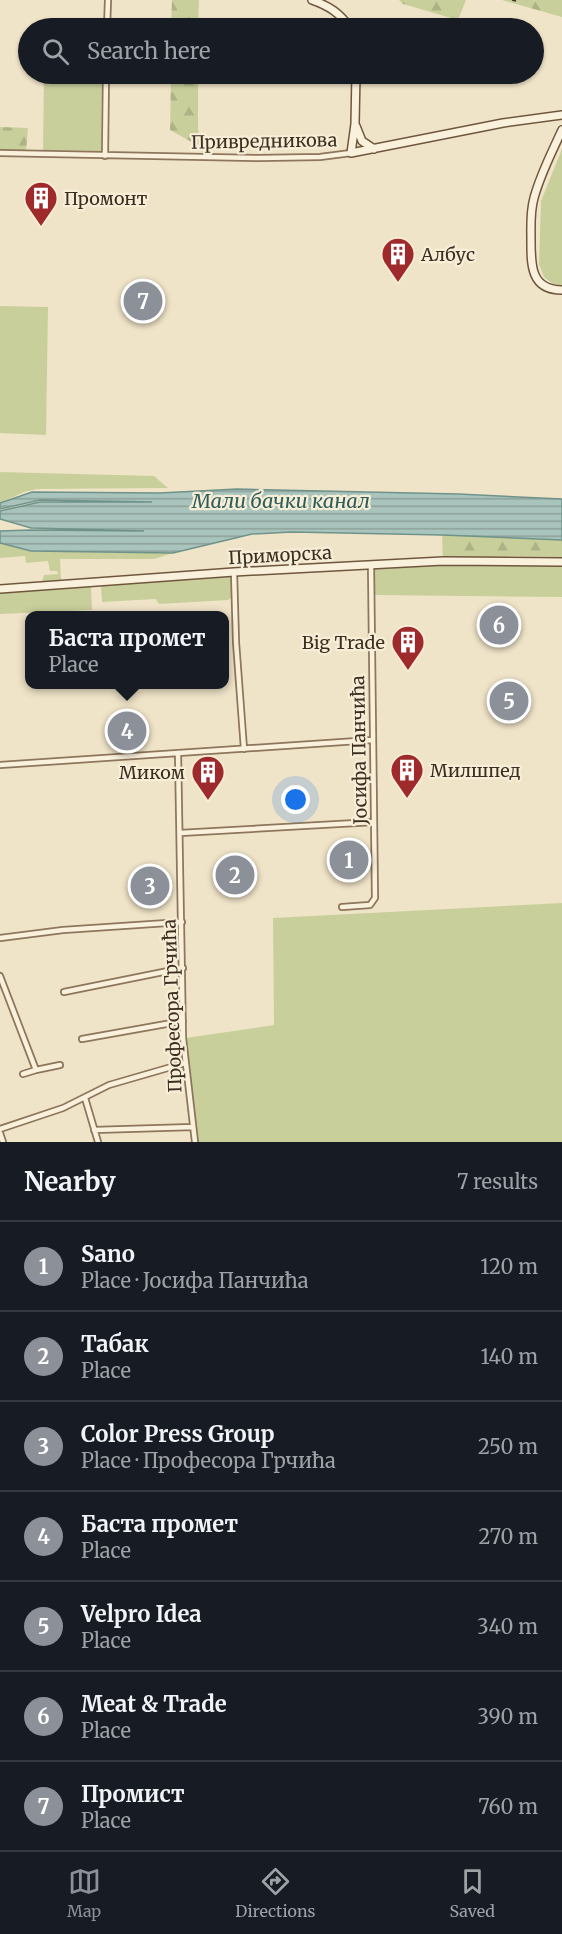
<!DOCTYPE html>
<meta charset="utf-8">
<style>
:root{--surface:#171b24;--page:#242831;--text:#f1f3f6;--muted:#9ea1a6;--line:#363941;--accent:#8c9099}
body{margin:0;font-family:Merriweather,serif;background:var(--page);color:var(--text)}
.you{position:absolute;left:296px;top:800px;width:21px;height:21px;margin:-15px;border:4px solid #fff;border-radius:50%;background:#1a73e8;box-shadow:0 0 0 9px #1a73e833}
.badge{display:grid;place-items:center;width:39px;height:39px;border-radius:50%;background:var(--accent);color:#fff;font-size:20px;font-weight:700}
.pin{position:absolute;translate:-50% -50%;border:3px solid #fff;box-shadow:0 2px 6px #0006}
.popup{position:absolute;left:25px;top:611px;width:204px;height:78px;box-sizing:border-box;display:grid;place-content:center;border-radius:12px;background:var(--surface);filter:drop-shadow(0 2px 4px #0005);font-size:20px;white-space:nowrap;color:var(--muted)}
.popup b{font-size:22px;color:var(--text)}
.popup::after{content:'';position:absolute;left:50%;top:100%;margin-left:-12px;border:12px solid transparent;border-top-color:var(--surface)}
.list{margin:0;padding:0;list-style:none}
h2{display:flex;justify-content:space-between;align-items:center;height:78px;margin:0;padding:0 24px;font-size:26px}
h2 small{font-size:20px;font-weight:400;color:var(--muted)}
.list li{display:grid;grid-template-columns:39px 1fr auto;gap:18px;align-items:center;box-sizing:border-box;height:90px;padding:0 24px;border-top:2px solid var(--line)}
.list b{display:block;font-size:22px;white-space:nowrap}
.list p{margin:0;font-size:20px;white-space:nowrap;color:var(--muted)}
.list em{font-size:20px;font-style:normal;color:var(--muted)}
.icon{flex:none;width:33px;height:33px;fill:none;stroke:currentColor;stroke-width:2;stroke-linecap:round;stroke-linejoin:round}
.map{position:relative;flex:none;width:562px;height:1142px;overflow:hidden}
.search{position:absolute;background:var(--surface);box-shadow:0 2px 4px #0004;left:18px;right:18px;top:18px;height:66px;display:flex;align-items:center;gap:15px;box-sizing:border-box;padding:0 21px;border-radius:33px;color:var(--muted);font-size:22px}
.sheet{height:708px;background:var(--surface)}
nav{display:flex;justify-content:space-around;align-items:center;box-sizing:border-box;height:84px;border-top:2px solid var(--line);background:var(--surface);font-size:16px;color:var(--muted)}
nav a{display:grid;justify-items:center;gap:3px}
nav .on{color:var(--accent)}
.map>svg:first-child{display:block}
</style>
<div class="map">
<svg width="562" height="1142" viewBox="0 0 562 1142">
<defs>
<pattern id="forest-firs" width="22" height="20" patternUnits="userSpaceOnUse" patternTransform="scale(1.5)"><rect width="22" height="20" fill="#c9cf9b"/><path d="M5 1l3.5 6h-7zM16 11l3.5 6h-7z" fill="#aeb285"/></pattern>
<pattern id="water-rules" width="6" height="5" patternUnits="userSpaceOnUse" patternTransform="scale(1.5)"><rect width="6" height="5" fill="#a9c4bc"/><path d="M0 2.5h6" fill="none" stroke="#8ba098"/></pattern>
</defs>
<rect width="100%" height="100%" fill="#f0e4c8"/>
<path fill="#c9cf9b" d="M44 74H102L101 151 43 150Z
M562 149V285L553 284 544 277 539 264 541 201Z
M0 306 48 307 46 435 0 433Z
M0 472 154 476 168 488 37 489 24 492 0 503Z
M0 543 31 551 173 553 154 559H60L61 581 42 582 44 575 58 574 57 571H50L48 561 26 563 25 556 0 558Z
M441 564 562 565V597L375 595 374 568Z
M223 576H231L232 597 228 600 159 604 156 599 102 602 101 587 104 584Z
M89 586 91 587 92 610 0 614V592Z
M562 903V1142H197L186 1038 274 1025 273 918Z"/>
<path fill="url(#forest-firs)" d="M172 0H199L198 28H171Z
M399 0H466L458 20 403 4Z
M502 0H562V17Z
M171 74H198V128L200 144 197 145 170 130Z
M0 127 28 128 26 151H0Z
M442 535 562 540V557L513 556 443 559Z"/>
<path fill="url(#water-rules)" stroke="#6f938a" stroke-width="1.5" d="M237 489 458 494 562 499V540L442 535 292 532 252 534 173 553 31 551 0 543V531L30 530 144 531 31 528 0 519V511L40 502H152L40 500 0 509V503L32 492 160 493Z"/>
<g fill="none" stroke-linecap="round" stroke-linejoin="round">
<defs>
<path id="street" d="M107 28 108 0
M0 153 259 158 320 157 351 153
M105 156 106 74
M234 572 236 642 244 749
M178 753 183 1038 195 1142
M0 765 372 740
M180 833 374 822
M342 907 370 905 375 898 371 565
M0 938 63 930 182 922
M0 976 36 1070 60 1065
M64 992 183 968
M82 1039 183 1021
M23 1074 36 1070
M85 1098 98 1142
M0 1129 63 1108 109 1085 185 1063
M94 1130 193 1127
M0 1133 3 1142"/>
<path id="secondary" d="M312 0C329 6 340 13 350 28
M356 74 355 124 351 153 503 123 562 115
M356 126 362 141 374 149
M562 130C552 152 540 175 534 198 530 212 531 226 531 239 531 264 530 290 562 290
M0 589 234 572 443 561 562 562"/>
</defs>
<use href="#street" stroke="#8d765c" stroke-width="8"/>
<use href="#secondary" stroke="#6f573f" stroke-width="10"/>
<use href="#street" stroke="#faf1dc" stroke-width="4.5"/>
<use href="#secondary" stroke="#faf1dc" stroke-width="7"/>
<path stroke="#3d2e20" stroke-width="1.5" stroke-dasharray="10 10" stroke-linecap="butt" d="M512 0 516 1"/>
</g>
<defs>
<symbol id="building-pin" viewBox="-11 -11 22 30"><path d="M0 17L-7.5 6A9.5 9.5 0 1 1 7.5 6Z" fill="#9e2a2b" stroke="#f7eed8"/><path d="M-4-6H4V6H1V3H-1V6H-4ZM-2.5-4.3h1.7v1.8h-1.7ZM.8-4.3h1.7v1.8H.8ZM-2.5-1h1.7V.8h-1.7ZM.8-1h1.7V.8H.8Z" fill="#fff"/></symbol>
</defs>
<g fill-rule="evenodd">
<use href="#building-pin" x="22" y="179" width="38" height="52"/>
<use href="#building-pin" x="379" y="235" width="38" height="52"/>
<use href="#building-pin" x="389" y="623" width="38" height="52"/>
<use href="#building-pin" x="388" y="751" width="38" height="52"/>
<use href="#building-pin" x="189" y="753" width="38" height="52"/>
</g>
<g text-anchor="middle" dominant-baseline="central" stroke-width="4.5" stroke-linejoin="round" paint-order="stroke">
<g font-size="18" fill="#3d2e20" stroke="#f7eed8">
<text transform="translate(264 141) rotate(-1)">Привредникова</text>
<text transform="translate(280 555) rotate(-3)">Приморска</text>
<text transform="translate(359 750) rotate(-91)">Јосифа Панчића</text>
<text transform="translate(172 1006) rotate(-92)">Професора Грчића</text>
</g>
<g font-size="18" fill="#3d2e20" stroke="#f7eed8" text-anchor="start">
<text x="64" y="198">Промонт</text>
<text x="421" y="254">Албус</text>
<text x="385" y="642" text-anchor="end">Big Trade</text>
<text x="430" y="770">Милшпед</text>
<text x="185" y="772" text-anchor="end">Миком</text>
</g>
<g font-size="20" font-style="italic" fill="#2f5d5a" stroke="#f7eed8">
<text x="281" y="500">Мали бачки канал</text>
</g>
</g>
</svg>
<div class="you"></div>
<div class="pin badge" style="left:349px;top:860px">1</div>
<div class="pin badge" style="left:235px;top:875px">2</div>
<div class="pin badge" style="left:150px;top:886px">3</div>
<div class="pin badge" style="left:127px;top:731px">4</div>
<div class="popup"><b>Баста промет</b>Place</div>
<div class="pin badge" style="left:509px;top:701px">5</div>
<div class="pin badge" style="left:499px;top:625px">6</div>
<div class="pin badge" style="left:143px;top:301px">7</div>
<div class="search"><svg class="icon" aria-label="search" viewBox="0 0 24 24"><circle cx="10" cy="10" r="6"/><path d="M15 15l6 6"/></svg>Search here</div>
</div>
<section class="sheet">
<h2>Nearby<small>7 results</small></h2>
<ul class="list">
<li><span class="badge">1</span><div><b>Sano</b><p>Place · Јосифа Панчића</p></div><em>120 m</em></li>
<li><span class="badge">2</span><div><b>Табак</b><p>Place</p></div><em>140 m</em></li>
<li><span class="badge">3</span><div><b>Color Press Group</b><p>Place · Професора Грчића</p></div><em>250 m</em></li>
<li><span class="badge">4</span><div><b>Баста промет</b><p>Place</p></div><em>270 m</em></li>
<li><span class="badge">5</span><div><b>Velpro Idea</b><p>Place</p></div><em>340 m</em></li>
<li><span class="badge">6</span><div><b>Meat &amp; Trade</b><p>Place</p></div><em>390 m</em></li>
<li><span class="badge">7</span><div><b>Промист</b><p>Place</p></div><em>760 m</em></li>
</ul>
</section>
<nav>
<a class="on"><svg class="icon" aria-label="map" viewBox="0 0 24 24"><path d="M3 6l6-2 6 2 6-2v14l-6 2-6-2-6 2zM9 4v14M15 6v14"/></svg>Map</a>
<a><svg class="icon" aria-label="directions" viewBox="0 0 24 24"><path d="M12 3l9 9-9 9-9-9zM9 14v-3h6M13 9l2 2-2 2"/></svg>Directions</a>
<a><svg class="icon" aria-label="saved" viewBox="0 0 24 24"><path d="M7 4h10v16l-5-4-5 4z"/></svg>Saved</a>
</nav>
